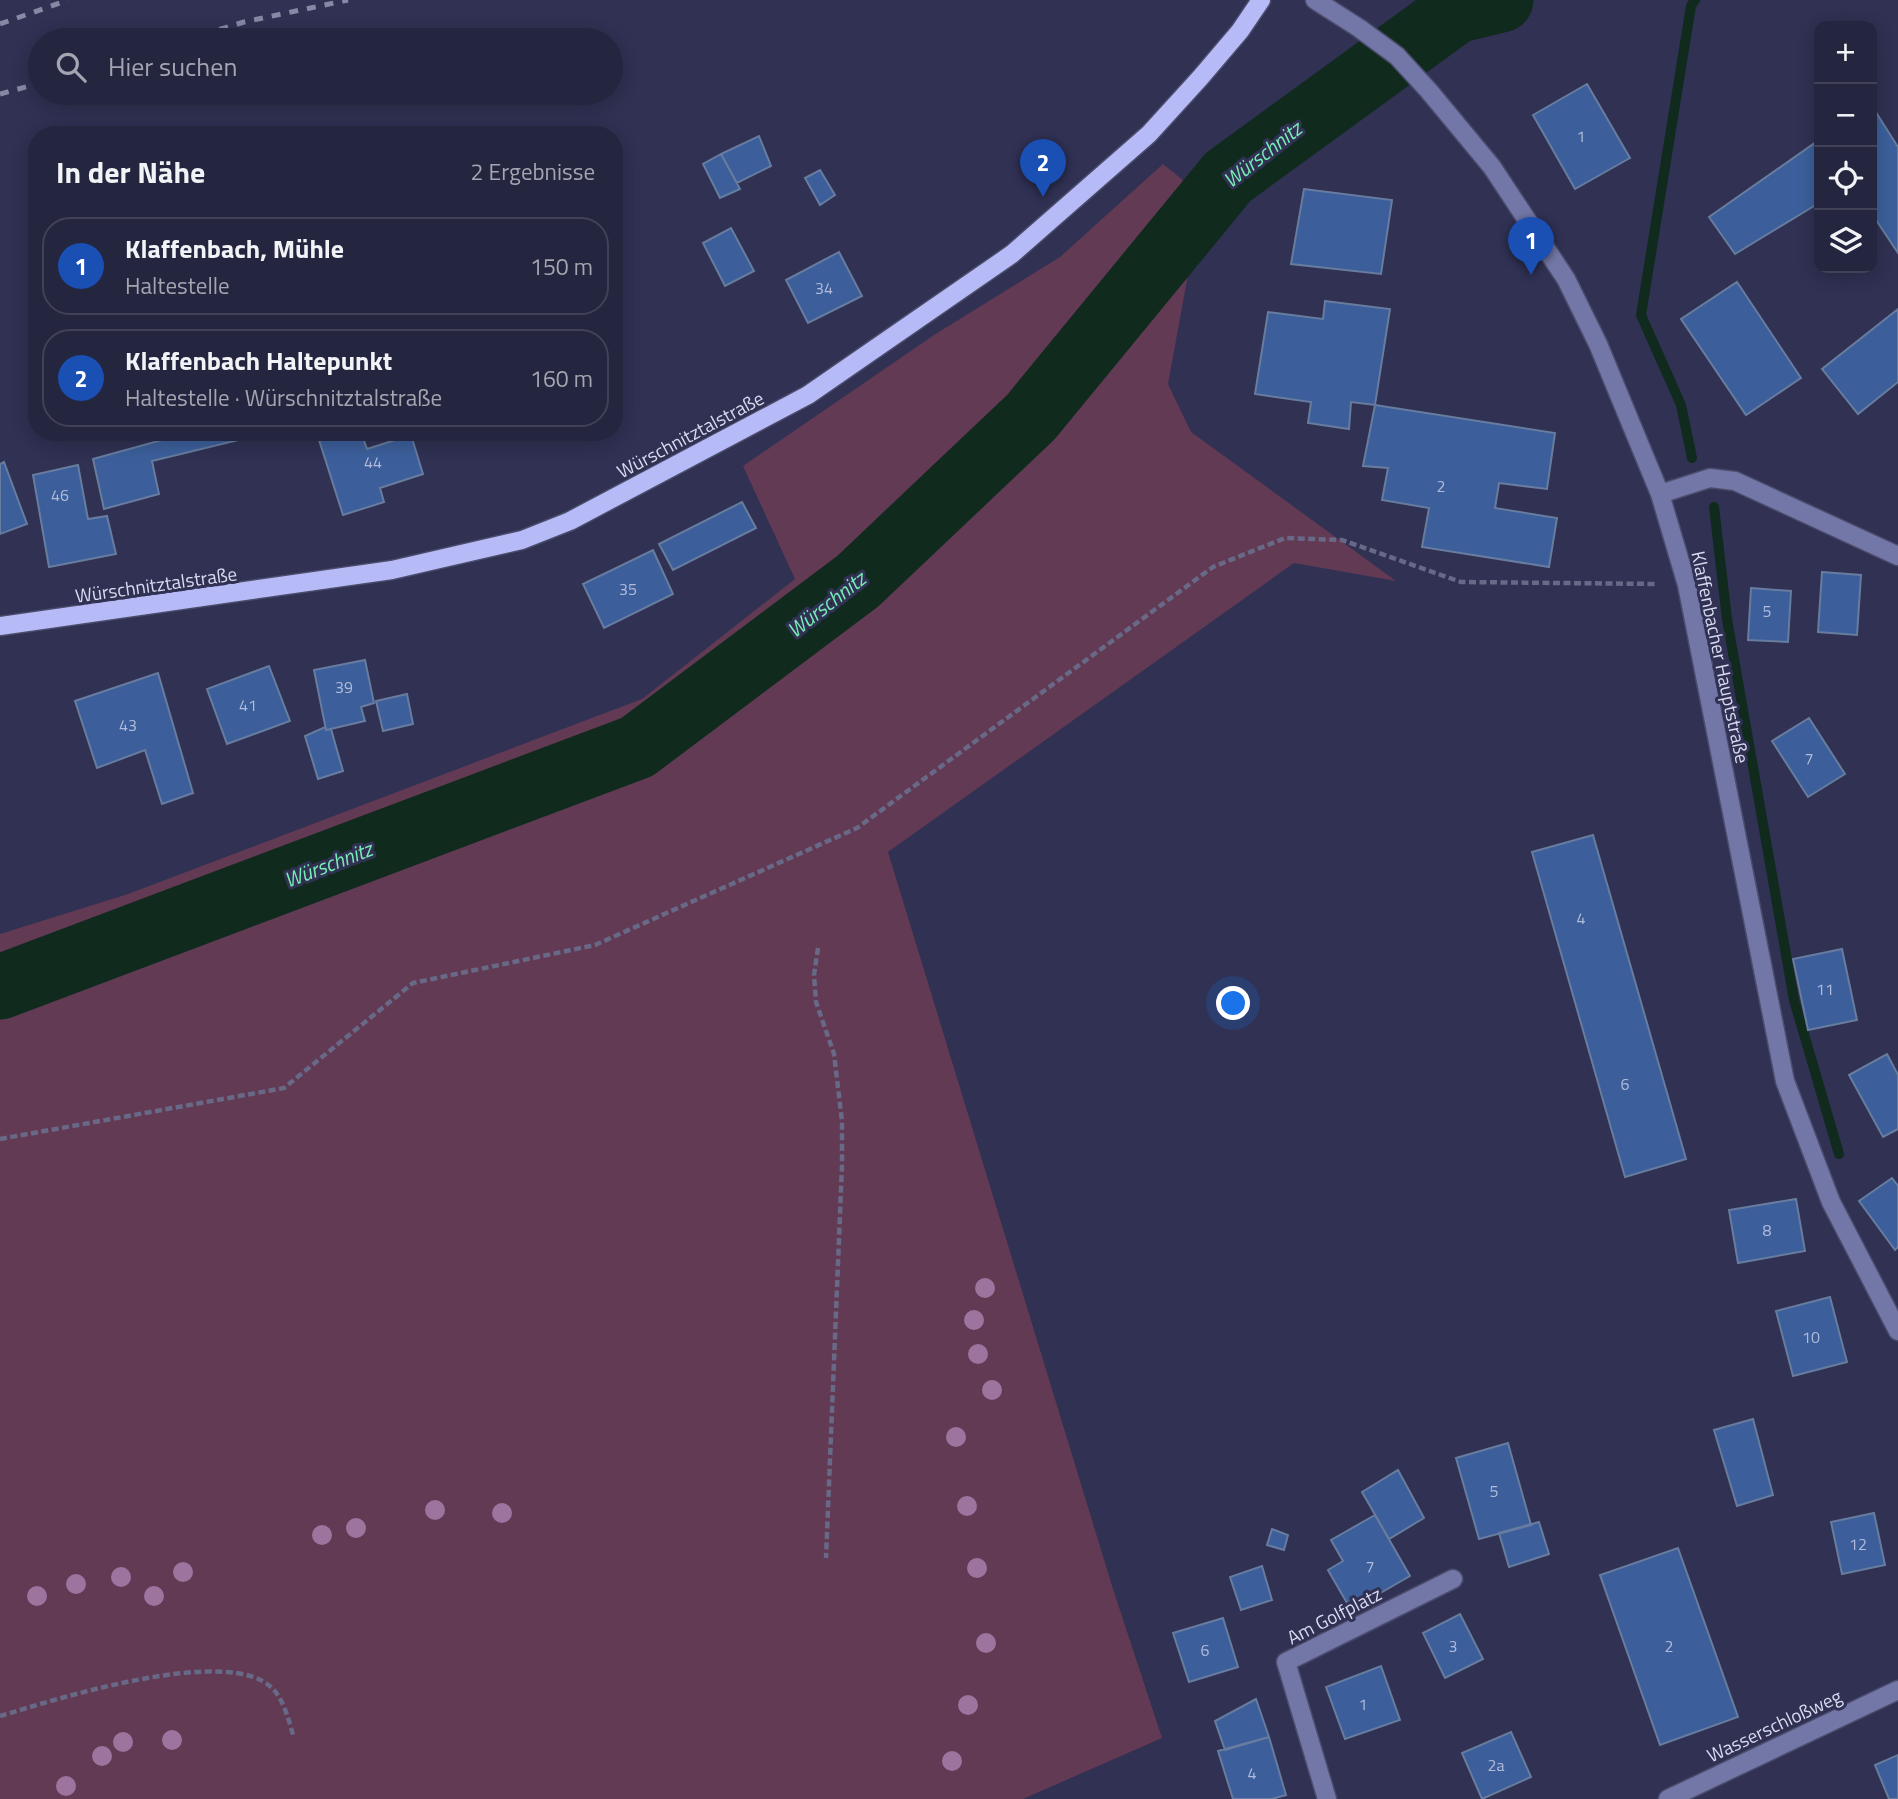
<!DOCTYPE html>
<html lang="de">
<meta charset="utf-8">
<style>
:root{--surface:#24253e;--page:#2c2d45;--text:#f1f3f6;--muted:#a3a5b0;--line:#414258;--accent:#ccb938}
body{margin:0;font-family:"Titillium Web",sans-serif;background:var(--page);color:var(--text)}
.controls{position:absolute;right:21px;top:21px;display:grid;overflow:hidden;border-radius:14px;box-shadow:0 4px 18px #0003}
.controls button{width:63px;height:63px;display:grid;place-items:center;padding:0;border:0;border-bottom:2px solid var(--line);background:var(--surface);color:var(--text);font:35px sans-serif}
.you{position:absolute;left:1234px;top:1004px;width:24px;height:24px;margin:-18px;border:5px solid #fff;border-radius:50%;background:#1a73e8;box-shadow:0 0 0 10px #1a73e833}
.badge{display:grid;place-items:center;width:46px;height:46px;border-radius:50%;background:var(--accent);color:#fff;font-size:23px;font-weight:700}
.pin{position:absolute;translate:-50% -58px;filter:drop-shadow(0 2px 4px #0008)}
.pin::after{content:'';position:absolute;top:37px;width:24px;height:21px;background:inherit;clip-path:polygon(0 0,100% 0,50% 100%)}
.list{margin:0;padding:0;list-style:none}
h2{display:flex;justify-content:space-between;align-items:center;height:91px;margin:0;padding:0 28px;font-size:30px}
h2 small{font-size:23px;font-weight:400;color:var(--muted)}
.list li{display:grid;grid-template-columns:46px 1fr auto;gap:21px;align-items:center;box-sizing:border-box;height:98px;margin:0 14px 14px;padding:0 14px;border:2px solid var(--line);border-radius:28px}
.list b{display:block;font-size:26px;white-space:nowrap}
.list p{margin:0;font-size:23px;white-space:nowrap;color:var(--muted)}
.list em{font-size:23px;font-style:normal;color:var(--muted)}
.icon{flex:none;width:38px;height:38px;fill:none;stroke:currentColor;stroke-width:2;stroke-linecap:round;stroke-linejoin:round}
.map{position:relative;flex:none;width:1898px;height:1799px;overflow:hidden}
.search{position:absolute;background:var(--surface);box-shadow:0 4px 18px #0003;left:28px;top:28px;width:595px;height:77px;display:flex;align-items:center;gap:18px;box-sizing:border-box;padding:0 24px;border-radius:38px;color:var(--muted);font-size:26px}
.panel{position:absolute;background:var(--surface);box-shadow:0 4px 18px #0003;left:28px;top:126px;width:595px;height:315px;border-radius:28px}
.map>svg:first-child{display:block}
</style>
<div class="map">
<svg width="1898" height="1799" viewBox="0 0 1898 1799">
<rect width="100%" height="100%" fill="#303153"/>
<path fill="#623a54" d="M1163 164 1226 215 1189 269 1168 384 1191 432 1396 581 1294 563 888 852 1113 1589 1162 1738 1023 1799H0V934L128 894 642 699 795 579 743 466 934 335 1060 257Z"/>
<g fill="none" stroke-linecap="round" stroke-linejoin="round">
<path stroke="#102b1e" stroke-width="10" d="M1692 458 1681 405 1641 315 1691 6 1695 0
M1714 507 1727 619 1794 1000 1839 1154"/>
<path stroke="#102b1e" stroke-width="65" d="M0 987 637 747 858 581 1031 417 1228 177 1456 11 1501 0"/>
</g>
<path fill="#3c5f9b" stroke="#677c9e" stroke-width="2" d="M1587 84 1630 158 1575 189 1533 115Z
M1872 106 1898 147V253L1872 214Z
M759 136 771 166 737 183 721 154Z
M1819 140V203L1735 254 1709 217Z
M721 154 740 189 720 198 703 164Z
M820 170 835 195 820 205 805 178Z
M1304 189 1392 200 1381 274 1291 264Z
M731 228 754 271 725 286 703 243Z
M839 252 862 296 808 323 786 280Z
M1737 282 1801 378 1746 415 1681 319Z
M1325 301 1390 309 1375 405 1351 402 1349 429 1308 423 1311 402 1255 394 1268 312 1323 319Z
M1898 309V382L1858 414 1822 369Z
M1375 405 1555 433 1547 489 1499 483 1495 508 1557 518 1549 567 1422 547 1429 508 1382 500 1388 468 1363 466Z
M191 432 267 433 152 461 159 494 104 509 93 459Z
M343 432H361L367 449 411 435 423 474 380 488 384 502 343 515 319 440Z
M4 462 27 524 0 534V464Z
M78 465 88 519 107 516 116 554 49 567 33 475Z
M742 502 756 528 673 570 659 544Z
M653 550 673 594 604 628 583 584Z
M1822 572 1861 575 1857 635 1818 632Z
M1751 588 1791 591 1788 642 1748 640Z
M365 660 374 703 361 707 365 721 326 730 314 670Z
M269 666 290 721 227 744 207 689Z
M158 673 193 793 162 804 145 750 97 768 75 701Z
M407 694 413 724 383 731 376 701Z
M1809 718 1845 774 1808 797 1772 741Z
M325 727 326 730 331 729 343 771 318 779 305 736Z
M1593 835 1686 1159 1625 1177 1532 852Z
M1842 949 1857 1020 1808 1030 1793 959Z
M1887 1054 1898 1075V1129L1883 1137 1849 1075Z
M1892 1178 1898 1186V1247L1895 1250 1859 1201Z
M1796 1199 1805 1251 1738 1263 1729 1210Z
M1830 1297 1847 1362 1793 1376 1776 1311Z
M1753 1419 1773 1495 1737 1506 1714 1430Z
M1508 1443 1531 1525 1479 1539 1456 1458Z
M1398 1470 1424 1518 1389 1539 1362 1492Z
M1874 1513 1885 1565 1842 1574 1831 1522Z
M1375 1515 1410 1576 1351 1610 1328 1570 1343 1561 1331 1540Z
M1539 1522 1549 1554 1509 1567 1499 1533Z
M1272 1529 1288 1535 1284 1550 1267 1545Z
M1678 1548 1738 1717 1660 1745 1600 1575Z
M1262 1566 1272 1600 1241 1610 1230 1577Z
M1460 1614 1483 1659 1445 1678 1423 1633Z
M1223 1618 1238 1667 1189 1682 1173 1633Z
M1381 1666 1400 1720 1345 1739 1326 1687Z
M1256 1699 1269 1737 1225 1750 1215 1721Z
M1511 1732 1531 1777 1482 1799 1462 1753Z
M1269 1737 1286 1795 1272 1799H1233L1218 1751Z
M1898 1755V1799H1889L1875 1765Z"/>
<g fill="none" stroke-linecap="round" stroke-linejoin="round">
<defs>
<path id="minor" d="M1315 0 1359 28 1397 56 1429 91 1492 167 1566 279 1598 344 1660 494 1687 585 1785 1081 1831 1202 1898 1331
M1660 494 1710 478 1735 481 1898 556
M1327 1799 1286 1662 1453 1579
M1668 1799 1898 1690"/>
<path id="major" d="M0 626 392 570 522 540 570 521 808 395 1012 254 1149 134 1200 78 1240 31 1261 0"/>
</defs>
<use href="#minor" stroke="#4b4c6c" stroke-width="21"/>
<use href="#major" stroke="#4b4c6c" stroke-width="21"/>
<path stroke="#686987" stroke-width="4.5" stroke-dasharray="7 3.5" stroke-linecap="butt" d="M818 948 814 975 816 1002 834 1054 842 1121V1165L826 1558
M0 1139 284 1088 413 983 595 945 857 828 1213 567 1285 538 1342 540 1461 582 1658 584
M0 1716C54 1700 230 1643 273 1689 285 1702 289 1722 294 1738"/>
<use href="#minor" stroke="#7377a7" stroke-width="18"/>
<use href="#major" stroke="#b6bbf7" stroke-width="18"/>
<path stroke="#8688a4" stroke-width="5" stroke-dasharray="9 9" stroke-linecap="butt" d="M0 24 68 0
M185 40 244 22 348 0
M0 94 40 83"/>
</g>
<g fill="#9c749e">
<circle cx="985" cy="1288" r="10"/>
<circle cx="974" cy="1320" r="10"/>
<circle cx="978" cy="1354" r="10"/>
<circle cx="992" cy="1390" r="10"/>
<circle cx="956" cy="1437" r="10"/>
<circle cx="967" cy="1506" r="10"/>
<circle cx="435" cy="1510" r="10"/>
<circle cx="502" cy="1513" r="10"/>
<circle cx="356" cy="1528" r="10"/>
<circle cx="322" cy="1535" r="10"/>
<circle cx="977" cy="1568" r="10"/>
<circle cx="183" cy="1572" r="10"/>
<circle cx="121" cy="1577" r="10"/>
<circle cx="76" cy="1584" r="10"/>
<circle cx="37" cy="1596" r="10"/>
<circle cx="154" cy="1596" r="10"/>
<circle cx="986" cy="1643" r="10"/>
<circle cx="968" cy="1705" r="10"/>
<circle cx="172" cy="1740" r="10"/>
<circle cx="123" cy="1742" r="10"/>
<circle cx="102" cy="1756" r="10"/>
<circle cx="952" cy="1761" r="10"/>
<circle cx="66" cy="1786" r="10"/>
</g>
<g text-anchor="middle" dominant-baseline="central" stroke-width="6" stroke-linejoin="round" paint-order="stroke">
<g font-size="16" fill="#b1bbdb">
<text x="1581" y="136">1</text>
<text x="824" y="288">34</text>
<text x="373" y="462">44</text>
<text x="1441" y="486">2</text>
<text x="60" y="495">46</text>
<text x="628" y="589">35</text>
<text x="1767" y="611">5</text>
<text x="344" y="687">39</text>
<text x="248" y="705">41</text>
<text x="128" y="725">43</text>
<text x="1809" y="758">7</text>
<text x="1581" y="918">4</text>
<text x="1825" y="989">11</text>
<text x="1625" y="1084">6</text>
<text x="1767" y="1230">8</text>
<text x="1811" y="1337">10</text>
<text x="1494" y="1491">5</text>
<text x="1858" y="1544">12</text>
<text x="1370" y="1566">7</text>
<text x="1453" y="1646">3</text>
<text x="1669" y="1646">2</text>
<text x="1205" y="1650">6</text>
<text x="1363" y="1704">1</text>
<text x="1496" y="1765">2a</text>
<text x="1252" y="1773">4</text>
</g>
<g font-size="19" fill="#d8daf0" stroke="#303153">
<text transform="translate(690 434) rotate(-28)">Würschnitztalstraße</text>
<text transform="translate(156 584) rotate(-8)">Würschnitztalstraße</text>
<text transform="translate(1721 657) rotate(78)">Klaffenbacher Hauptstraße</text>
<text transform="translate(1334 1615) rotate(-27)">Am Golfplatz</text>
<text transform="translate(1774 1725) rotate(-25)">Wasserschloßweg</text>
</g>
<g font-size="21" font-style="italic" fill="#77ecb3" stroke="#303153">
<text transform="translate(1262 154) rotate(-38)">Würschnitz</text>
<text transform="translate(826 604) rotate(-38)">Würschnitz</text>
<text transform="translate(328 864) rotate(-21)">Würschnitz</text>
</g>
</g>
</svg>
<div class="controls">
<button>+</button>
<button>−</button>
<button><svg class="icon" aria-label="locate" viewBox="0 0 24 24"><circle cx="12" cy="12" r="6"/><path d="M12 2v4M12 18v4M2 12h4M18 12h4"/></svg></button>
<button><svg class="icon" aria-label="layers" viewBox="0 0 24 24"><path d="M12 4l9 5-9 5-9-5zM3 14l9 5 9-5"/></svg></button>
</div>
<div class="you"></div>
<div class="pin badge" style="left:1531px;top:275px;background:#1a4fb4">1</div>
<div class="pin badge" style="left:1043px;top:197px;background:#1a4fb4">2</div>
<div class="search"><svg class="icon" aria-label="search" viewBox="0 0 24 24"><circle cx="10" cy="10" r="6"/><path d="M15 15l6 6"/></svg>Hier suchen</div>
<section class="panel">
<h2>In der Nähe<small>2 Ergebnisse</small></h2>
<ul class="list">
<li><span class="badge" style="background:#1a4fb4">1</span><div><b>Klaffenbach, Mühle</b><p>Haltestelle</p></div><em>150 m</em></li>
<li><span class="badge" style="background:#1a4fb4">2</span><div><b>Klaffenbach Haltepunkt</b><p>Haltestelle · Würschnitztalstraße</p></div><em>160 m</em></li>
</ul>
</section>
</div>
